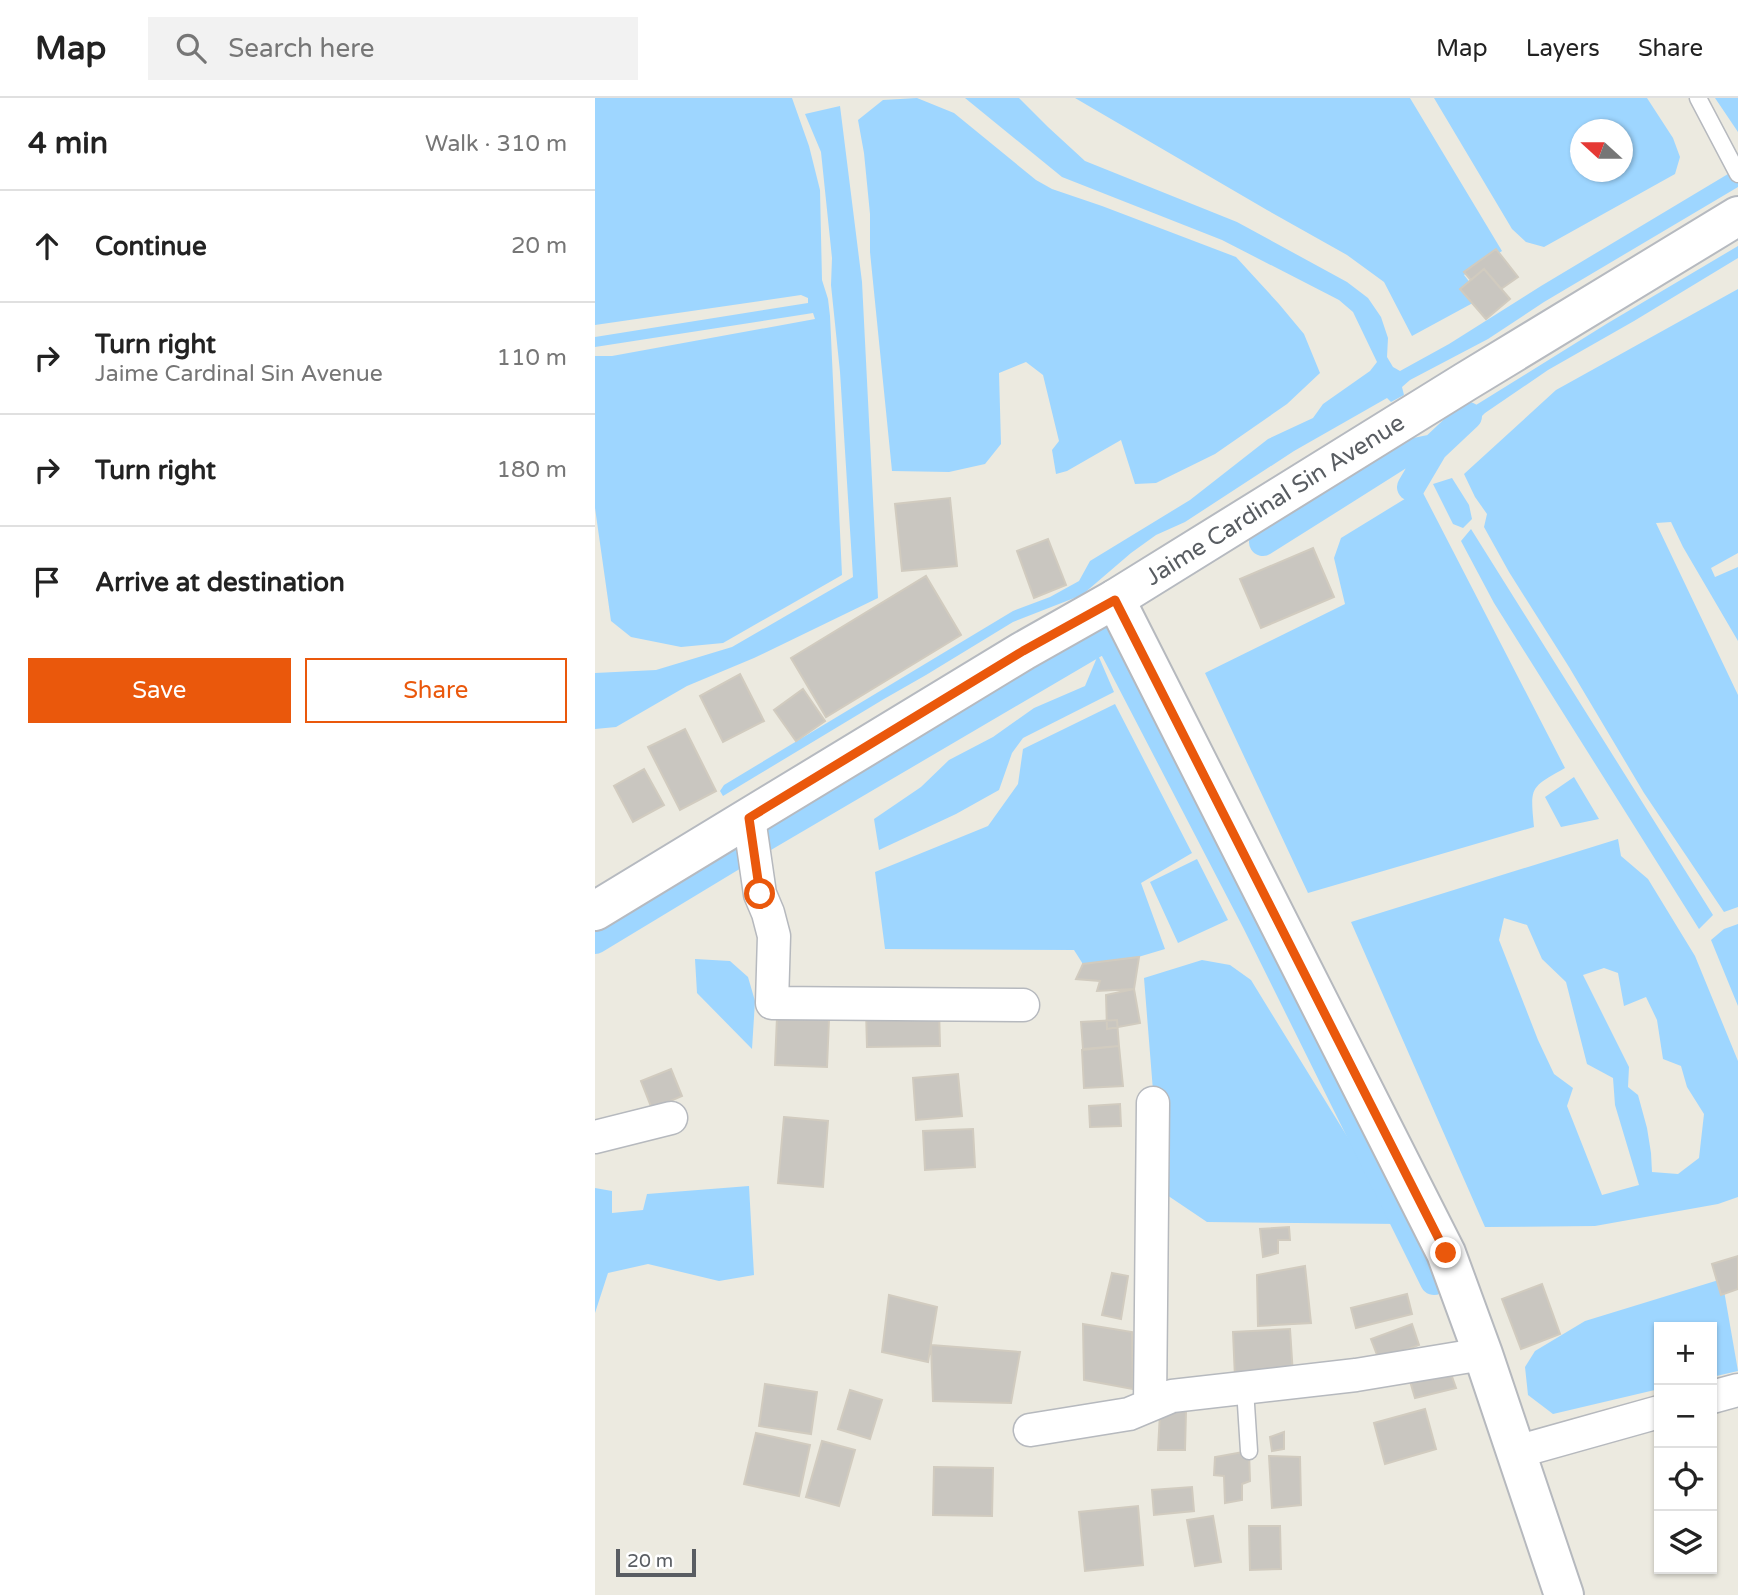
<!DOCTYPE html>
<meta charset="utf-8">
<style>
:root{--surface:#fff;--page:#f2f2f2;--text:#222;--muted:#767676;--line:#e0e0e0;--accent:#ea580c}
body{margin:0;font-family:"Varela Round",sans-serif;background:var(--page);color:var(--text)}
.controls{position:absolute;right:21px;bottom:21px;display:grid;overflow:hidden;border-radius:0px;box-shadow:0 2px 5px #0004}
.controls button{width:63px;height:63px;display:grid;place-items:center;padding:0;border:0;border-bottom:2px solid var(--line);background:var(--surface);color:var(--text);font:35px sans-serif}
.compass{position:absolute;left:975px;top:21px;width:63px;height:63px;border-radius:50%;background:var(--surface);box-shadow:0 2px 5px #0004;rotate:291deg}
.scale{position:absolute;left:21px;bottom:18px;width:80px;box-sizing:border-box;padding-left:7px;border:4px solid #595d62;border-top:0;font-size:19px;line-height:24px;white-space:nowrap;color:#595d62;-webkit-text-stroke:5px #fff;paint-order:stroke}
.stop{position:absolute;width:21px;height:21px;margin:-16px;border:5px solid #ea580c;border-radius:50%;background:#fff}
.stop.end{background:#ea580c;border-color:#fff;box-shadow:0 2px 7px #0008}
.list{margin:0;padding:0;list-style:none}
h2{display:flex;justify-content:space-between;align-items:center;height:91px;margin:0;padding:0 28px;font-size:30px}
h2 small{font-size:23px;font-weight:400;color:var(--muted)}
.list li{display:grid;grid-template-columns:46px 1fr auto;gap:21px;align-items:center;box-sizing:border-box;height:112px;padding:0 28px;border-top:2px solid var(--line)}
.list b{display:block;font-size:26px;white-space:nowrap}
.list p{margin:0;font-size:23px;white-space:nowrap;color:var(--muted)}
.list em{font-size:23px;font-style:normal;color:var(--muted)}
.actions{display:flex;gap:14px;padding:21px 28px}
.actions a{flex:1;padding:16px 0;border:2px solid var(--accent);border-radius:0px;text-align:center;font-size:24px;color:var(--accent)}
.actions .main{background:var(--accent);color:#fff}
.icon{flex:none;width:38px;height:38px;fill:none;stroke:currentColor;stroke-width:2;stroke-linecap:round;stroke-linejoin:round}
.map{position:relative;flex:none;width:1143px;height:1497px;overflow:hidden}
header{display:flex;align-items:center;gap:42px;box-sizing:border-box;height:98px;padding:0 35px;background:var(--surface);border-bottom:2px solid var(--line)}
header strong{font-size:33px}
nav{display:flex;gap:38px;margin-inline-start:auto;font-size:24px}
.search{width:490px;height:63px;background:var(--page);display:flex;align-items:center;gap:18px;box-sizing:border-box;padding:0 24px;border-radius:0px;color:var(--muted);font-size:26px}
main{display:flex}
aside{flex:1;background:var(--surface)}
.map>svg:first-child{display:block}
</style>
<header>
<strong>Map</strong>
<div class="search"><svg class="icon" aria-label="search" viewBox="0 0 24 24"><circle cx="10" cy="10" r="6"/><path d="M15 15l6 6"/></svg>Search here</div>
<nav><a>Map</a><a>Layers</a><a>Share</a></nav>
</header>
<main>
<aside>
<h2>4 min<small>Walk · 310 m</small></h2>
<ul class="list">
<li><svg class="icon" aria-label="ahead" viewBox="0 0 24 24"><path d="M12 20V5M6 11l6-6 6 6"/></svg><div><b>Continue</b></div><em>20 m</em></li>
<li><svg class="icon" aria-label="right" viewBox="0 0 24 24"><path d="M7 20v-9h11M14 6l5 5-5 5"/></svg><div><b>Turn right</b><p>Jaime Cardinal Sin Avenue</p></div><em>110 m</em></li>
<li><svg class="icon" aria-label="right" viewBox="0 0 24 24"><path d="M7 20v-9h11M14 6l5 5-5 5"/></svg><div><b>Turn right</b></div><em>180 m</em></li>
<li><svg class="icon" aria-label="arrive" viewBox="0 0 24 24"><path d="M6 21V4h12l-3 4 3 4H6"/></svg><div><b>Arrive at destination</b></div></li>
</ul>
<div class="actions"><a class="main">Save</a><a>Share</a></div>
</aside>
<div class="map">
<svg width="1143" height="1497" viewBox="0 0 1143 1497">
<rect width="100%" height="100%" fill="#eceae0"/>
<path fill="#9ed6ff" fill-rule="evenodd" d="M0 0H197L214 48 225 92 227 182 233 201 235 218 247 477 128 545 86 549 36 539 16 523 0 410V258H17L220 221 218 215 0 249V239L213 205V200L206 197 0 227Z
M322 0 359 15 441 82 457 91 507 108 641 159 684 206 709 236 725 275 692 306 620 356 561 385 540 386 526 342 472 373 461 376 457 352 464 343 448 277 431 264 404 275 406 346 390 366 354 374 297 373 275 154V116L269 55 263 22 288 2Z
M370 0H424L453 29 490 63 642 124 752 184 773 200 786 219 793 240 792 259 798 269 805 273 854 246 946 188 1143 70V89L949 204 893 241 815 282 807 289 809 297 796 304 792 300 699 353 590 424 561 437 536 455 487 497 418 524 331 577 289 601 128 698 125 693 129 687 418 513 455 499 484 483 495 463 595 402 673 341 718 320 728 306 775 273 782 264 758 214 744 202 627 142 467 79Z
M480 0H815L907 153 869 177 887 200 817 238 789 184 752 157 672 112Z
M839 0H1052L1078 40 1085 59 1080 76 949 149 931 144 917 131ZM986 32H1028V74H986Z
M1120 0H1143V34Z
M245 8 267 184 283 500 159 560 92 588 21 629 0 631V575L61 572 137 549 258 479 245 274 236 187 237 160 226 54 210 16Z
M1143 148V160L1039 223 953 272 890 315 852 353 839 335 848 332 860 320 1013 225Z
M1143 191V455L1116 470 1120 479 1143 469V543L1088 449 1076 424 1061 425 1143 597V809L1129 814 1049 695 974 569 914 474 889 429 892 416 880 399 869 376 961 292Z
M857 380 874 407 877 421 868 430 858 426 838 386Z
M826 391 970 670C935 690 935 688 939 729L713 795 610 575 750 506 739 460 746 440Z
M876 431 1118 817 1104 831 899 505 866 443Z
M503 557 519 594 428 640 417 655 404 692 361 716 284 752 279 721 326 689 354 662 398 639 439 610 490 588Z
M520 606 597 755 546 785 570 851 493 874 479 852 290 851 280 774 393 728 423 686 428 651Z
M979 679 1004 721 966 729 950 699Z
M1023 741 1026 758 1053 781 1100 858 1143 963V1099L1123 1106 1000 1128 890 1129 756 824ZM909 820 932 827 947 861 971 884 992 966 1018 980 1020 1007 1044 1087 1007 1097 972 1008 978 990 959 976 943 942 904 842ZM1009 870 1023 875 1029 908 1051 899 1062 922 1068 961 1086 968 1092 989 1109 1016 1104 1060 1083 1076 1057 1074 1056 1055 1052 1030 1043 997 1033 989 1034 969 988 877Z
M602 761 633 822 583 845 555 784Z
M1143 826V908L1116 842 1129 831Z
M100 861 135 863 153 879 160 903 157 951 102 895Z
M607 862 635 867 656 882 806 1126 612 1124 566 1093 549 880Z
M154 1088 159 1177 124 1183 53 1166 13 1175 0 1215V1090L17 1093V1115L48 1112 52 1096Z
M1127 1181 1143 1273 1117 1279V1229H1064V1291L958 1316 933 1297 930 1269 940 1253 990 1223Z"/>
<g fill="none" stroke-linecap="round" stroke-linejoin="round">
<path stroke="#9ed6ff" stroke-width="28" d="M816 389 839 350 873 318
M668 444 806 357 839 350
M503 532 508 541 516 545 661 824 839 1183
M0 842 167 741 508 541"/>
</g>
<path fill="#c9c6c0" stroke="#d1cbbf" stroke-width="2" d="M901 151 923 179 906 191 889 171 876 182 869 174Z
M889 171 915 201 891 221 865 191Z
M355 400 362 468 307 473 300 406Z
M453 441 471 487 439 500 422 453Z
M718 450 739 499 666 530 645 481Z
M331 478 366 537 231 619 196 560Z
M145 576 169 623 128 644 105 598Z
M208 591 230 623 201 643 179 612Z
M90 631 121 693 85 712 53 649Z
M49 671 69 707 38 724 19 688Z
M544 859 539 891 502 893 505 883 481 881 488 866Z
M539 891 545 925 512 931 511 897Z
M344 911 345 948 272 949 271 912Z
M182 919 234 921 232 969 180 967Z
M522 922 524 948 488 951 486 924Z
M524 948 528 988 489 990 487 952Z
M76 971 87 998 57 1011 46 983Z
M363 976 367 1018 321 1022 318 980Z
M525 1006 526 1028 495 1029 494 1008Z
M189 1019 233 1023 228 1089 183 1085Z
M378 1031 380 1069 330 1072 328 1033Z
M694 1129 695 1142H683V1155L668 1159 665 1131Z
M1143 1158V1191L1126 1197 1117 1166Z
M710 1168 716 1225 663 1228 662 1177Z
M517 1175 533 1178 526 1221 507 1217Z
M947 1186 965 1236 926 1251 907 1201Z
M812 1196 817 1216 761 1230 756 1210Z
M294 1197 342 1209 333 1264 287 1254Z
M488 1226 537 1234 538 1291 489 1282Z
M817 1226 824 1247 784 1262 776 1241Z
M695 1231 698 1277 640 1280 638 1234Z
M336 1247 425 1254 416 1305 338 1303Z
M847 1250 861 1290 820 1300 809 1263Z
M170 1286 222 1294 216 1336 164 1328Z
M255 1292 287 1302 275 1341 243 1331Z
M830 1311 841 1351 790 1366 779 1325Z
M591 1313 590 1352H563L565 1315Z
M689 1334V1351L677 1353 675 1339Z
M161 1335 215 1347 204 1398 149 1386Z
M227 1343 260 1352 244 1408 211 1399Z
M654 1353 655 1383 647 1386V1402L630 1405 629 1378 619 1377 620 1359Z
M674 1358 705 1359 706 1407 677 1410Z
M339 1369 398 1370 397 1418 338 1417Z
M597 1389 599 1413 559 1417 557 1392Z
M543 1408 548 1467 490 1473 484 1414Z
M618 1418 626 1464 600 1468 592 1422Z
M654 1428H685L686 1471 655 1472Z"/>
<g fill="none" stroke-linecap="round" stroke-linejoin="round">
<defs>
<path id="service" d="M1103 0 1143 76
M650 1291 654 1353"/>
<path id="minor" d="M154 720 165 796 173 815 179 838 177 905 428 907
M0 1039 76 1020
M1117 1299 1143 1292
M555 1307 558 1005
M435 1332 534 1316 577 1298 761 1277 888 1256
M921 1354 1064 1314"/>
<path id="tertiary" d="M520 501 851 1155 888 1256 969 1497"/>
<path id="secondary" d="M0 813 428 553 520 501 870 284 1143 118"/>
</defs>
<use href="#service" stroke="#b6b9be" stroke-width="19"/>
<use href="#minor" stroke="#b6b9be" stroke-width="35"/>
<use href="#tertiary" stroke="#b6b9be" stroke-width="42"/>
<use href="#secondary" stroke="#b6bac0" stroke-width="42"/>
<use href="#service" stroke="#fff" stroke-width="16"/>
<use href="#minor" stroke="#fff" stroke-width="32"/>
<use href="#tertiary" stroke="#fff" stroke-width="38"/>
<use href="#secondary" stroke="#fff" stroke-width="38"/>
</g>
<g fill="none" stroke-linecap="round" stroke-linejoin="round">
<path stroke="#ea580c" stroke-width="9" d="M165 796 154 720 428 553 520 502 851 1155"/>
</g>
<g text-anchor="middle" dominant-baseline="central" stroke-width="7" stroke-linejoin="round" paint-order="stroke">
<g font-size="24" fill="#595d62" stroke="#fff">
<text transform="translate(680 402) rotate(-32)">Jaime Cardinal Sin Avenue</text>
</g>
</g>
</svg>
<div class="controls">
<button>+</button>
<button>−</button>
<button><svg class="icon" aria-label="locate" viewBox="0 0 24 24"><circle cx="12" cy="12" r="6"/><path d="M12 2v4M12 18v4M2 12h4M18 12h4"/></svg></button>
<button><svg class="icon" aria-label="layers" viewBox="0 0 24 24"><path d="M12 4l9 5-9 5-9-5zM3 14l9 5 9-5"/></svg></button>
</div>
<svg class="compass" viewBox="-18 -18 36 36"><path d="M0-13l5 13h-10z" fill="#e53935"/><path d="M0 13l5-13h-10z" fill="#767676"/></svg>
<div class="scale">20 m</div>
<div class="stop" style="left:165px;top:796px"></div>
<div class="stop end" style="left:851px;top:1155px"></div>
</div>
</main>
